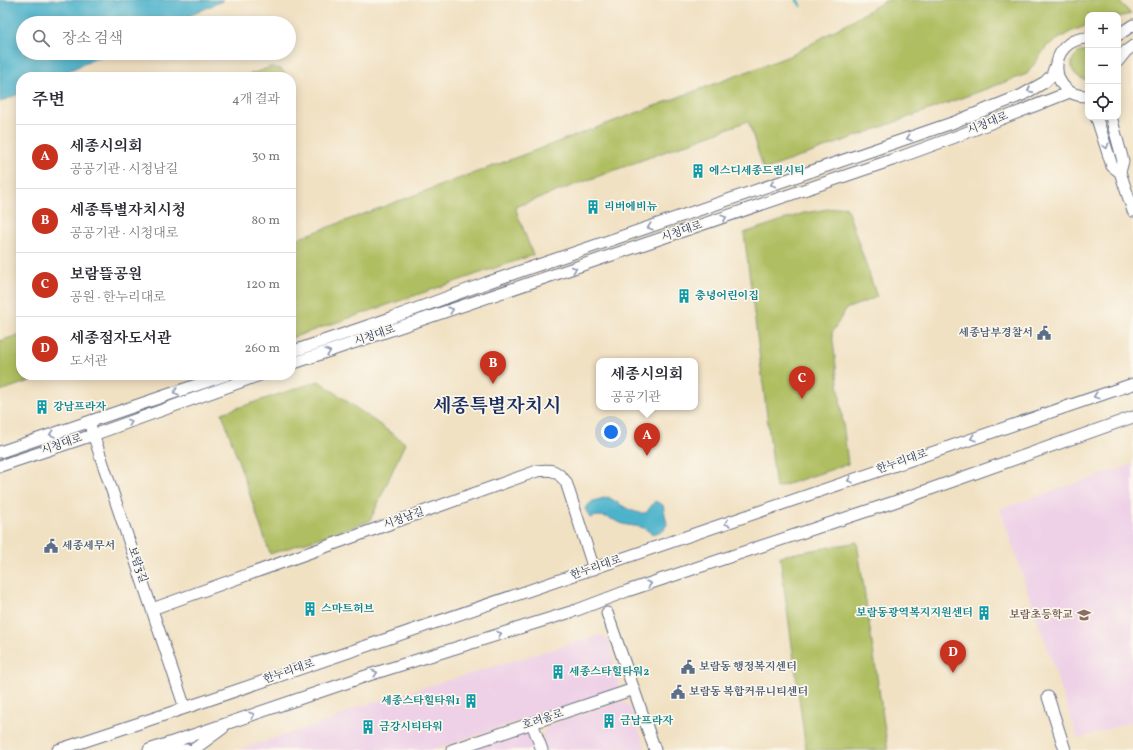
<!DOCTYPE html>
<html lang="ko">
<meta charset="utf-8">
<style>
:root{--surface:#fff;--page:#f7f7f7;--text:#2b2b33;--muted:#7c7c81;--line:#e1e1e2;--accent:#c8321e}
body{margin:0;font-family:Vollkorn,"Noto Serif KR",serif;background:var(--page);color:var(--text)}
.controls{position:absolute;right:12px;top:12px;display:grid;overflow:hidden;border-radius:8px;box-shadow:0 2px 10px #0003}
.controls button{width:36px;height:36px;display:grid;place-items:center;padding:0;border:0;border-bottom:1px solid var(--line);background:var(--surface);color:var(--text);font:20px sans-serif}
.you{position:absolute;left:611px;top:432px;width:14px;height:14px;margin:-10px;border:3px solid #fff;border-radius:50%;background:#1a73e8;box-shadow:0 0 0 6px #1a73e833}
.badge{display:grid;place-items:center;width:26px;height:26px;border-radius:50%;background:var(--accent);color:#fff;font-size:13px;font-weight:700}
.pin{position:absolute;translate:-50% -33px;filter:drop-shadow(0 1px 2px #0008)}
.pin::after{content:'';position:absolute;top:21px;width:14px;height:12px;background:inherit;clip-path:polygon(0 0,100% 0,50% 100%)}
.popup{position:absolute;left:596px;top:358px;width:102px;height:52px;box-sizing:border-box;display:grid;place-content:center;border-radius:8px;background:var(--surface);filter:drop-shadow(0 1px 3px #0005);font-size:13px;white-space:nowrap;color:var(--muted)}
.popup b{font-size:15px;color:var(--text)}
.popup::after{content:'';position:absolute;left:50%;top:100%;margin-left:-8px;border:8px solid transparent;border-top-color:var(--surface)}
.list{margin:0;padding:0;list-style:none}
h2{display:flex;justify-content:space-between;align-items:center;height:52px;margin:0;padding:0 16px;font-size:17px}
h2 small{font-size:13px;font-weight:400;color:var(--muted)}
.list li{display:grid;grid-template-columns:26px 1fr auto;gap:12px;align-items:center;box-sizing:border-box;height:64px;padding:0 16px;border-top:1px solid var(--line)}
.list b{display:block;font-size:15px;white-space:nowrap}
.list p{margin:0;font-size:13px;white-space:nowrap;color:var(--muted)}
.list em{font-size:13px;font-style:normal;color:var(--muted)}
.icon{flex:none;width:22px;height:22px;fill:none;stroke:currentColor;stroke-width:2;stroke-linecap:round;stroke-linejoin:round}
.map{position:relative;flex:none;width:1133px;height:750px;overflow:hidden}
.search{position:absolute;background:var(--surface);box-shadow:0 2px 10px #0003;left:16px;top:16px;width:280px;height:44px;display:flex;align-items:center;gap:10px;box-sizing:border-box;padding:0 14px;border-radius:22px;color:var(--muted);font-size:15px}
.panel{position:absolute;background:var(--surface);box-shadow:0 2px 10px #0003;left:16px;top:72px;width:280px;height:308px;border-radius:16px}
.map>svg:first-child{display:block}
</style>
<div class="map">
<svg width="1133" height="750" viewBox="0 0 1133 750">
<rect width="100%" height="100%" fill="#fbf7ec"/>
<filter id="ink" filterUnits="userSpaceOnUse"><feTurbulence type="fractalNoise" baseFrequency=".025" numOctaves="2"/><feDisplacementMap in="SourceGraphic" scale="8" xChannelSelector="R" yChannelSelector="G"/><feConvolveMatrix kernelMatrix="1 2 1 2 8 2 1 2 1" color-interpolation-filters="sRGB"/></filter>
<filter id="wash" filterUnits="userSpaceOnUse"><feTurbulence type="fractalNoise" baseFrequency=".012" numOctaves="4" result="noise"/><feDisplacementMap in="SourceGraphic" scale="16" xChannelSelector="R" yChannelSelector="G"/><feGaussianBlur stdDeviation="0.9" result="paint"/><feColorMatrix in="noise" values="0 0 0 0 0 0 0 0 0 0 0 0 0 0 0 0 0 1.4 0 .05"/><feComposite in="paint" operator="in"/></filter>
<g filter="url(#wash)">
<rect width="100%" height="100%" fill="#f1e1c3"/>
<path fill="#eed0e7" d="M1133 464V721L1078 739 1000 509Z
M600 635 609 640 620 683 616 689 432 750H238L332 720 354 708Z
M623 701 631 708 646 750H545L542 735 549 725Z
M525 732 533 739 537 750H468Z"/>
<path fill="#afbe61" stroke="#657660" d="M887 0H1118L1131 14 1118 17V15H1088V25L1070 32 1047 46 1027 74 764 170 748 121 515 207 533 255 291 338V241L792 55Z
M1088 50V80H1087C1066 77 1067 51 1088 50Z
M271 67 281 69 287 75V77H245V76Z
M846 206 877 297 846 309 832 333 848 464 776 488 744 233 804 213Z
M21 334V375H48L0 391V341Z
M319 381 405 443 370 521 270 554 222 413Z
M857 542 888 750H806L780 556Z"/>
<path fill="#4db3cb" stroke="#347194" d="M0 0H224L174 23H23V53H108L55 77H21V93L0 102Z
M608 497C621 504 631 514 646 513L655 501 663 505 667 524 663 531 652 534C640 523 636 528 623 524 610 519 604 513 590 518L585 508 593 501Z"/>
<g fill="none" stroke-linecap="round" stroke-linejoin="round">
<path stroke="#4db3cb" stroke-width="3" d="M797 0 801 6"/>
</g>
</g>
<g filter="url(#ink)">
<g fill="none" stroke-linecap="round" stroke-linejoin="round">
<defs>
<path id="minor" d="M1118 35 1133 25
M1088 38C1045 39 1048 98 1088 96
M1118 61 1126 51 1133 46
M1096 117 1098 122 1112 166 1120 172
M1111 117 1123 161 1120 172
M1120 172 1133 211
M291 352 391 318 486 283 952 123 1022 95 1045 82 1052 75 1056 64
M291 364 895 159 955 137 1070 92
M89 422 185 708
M0 452 226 375
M0 466 93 435 260 375
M152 609 537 471C553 469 556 470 566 482L594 569
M607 613 655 750
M1048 697 1065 750
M532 723 542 750
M161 749 188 750
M58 750 185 708 1133 384
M149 750 369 675 577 610 627 591 894 502 1133 417
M193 750 223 728
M452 750 634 689"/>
</defs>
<use href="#minor" stroke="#666d81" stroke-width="13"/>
<use href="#minor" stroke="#fff" stroke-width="11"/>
</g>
<defs><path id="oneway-chevron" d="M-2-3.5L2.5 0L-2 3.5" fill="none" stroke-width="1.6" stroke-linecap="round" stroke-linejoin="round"/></defs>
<g stroke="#8d97ae">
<use href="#oneway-chevron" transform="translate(1030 90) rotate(152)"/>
<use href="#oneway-chevron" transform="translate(909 138) rotate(161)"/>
<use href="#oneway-chevron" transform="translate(1106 146) rotate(73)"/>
<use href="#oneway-chevron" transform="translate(773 184) rotate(161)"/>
<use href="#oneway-chevron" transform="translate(724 218) rotate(-19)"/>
<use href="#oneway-chevron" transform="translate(650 227) rotate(161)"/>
<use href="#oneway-chevron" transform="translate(574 269) rotate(-19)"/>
<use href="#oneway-chevron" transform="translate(451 310) rotate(-19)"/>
<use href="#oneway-chevron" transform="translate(328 352) rotate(-19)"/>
<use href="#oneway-chevron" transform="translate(176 392) rotate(161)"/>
<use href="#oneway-chevron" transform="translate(1096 396) rotate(162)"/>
<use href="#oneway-chevron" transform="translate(130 422) rotate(-20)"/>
<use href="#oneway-chevron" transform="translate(52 434) rotate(162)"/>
<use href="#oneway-chevron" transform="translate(973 438) rotate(161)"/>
<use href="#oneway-chevron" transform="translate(850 480) rotate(161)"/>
<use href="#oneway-chevron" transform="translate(727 523) rotate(161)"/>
<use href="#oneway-chevron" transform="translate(649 584) rotate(-18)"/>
<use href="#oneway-chevron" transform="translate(499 634) rotate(-17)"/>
<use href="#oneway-chevron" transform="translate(375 673) rotate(-18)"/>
<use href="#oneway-chevron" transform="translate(252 715) rotate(-19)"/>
</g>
</g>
<defs>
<symbol id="building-bare" viewBox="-9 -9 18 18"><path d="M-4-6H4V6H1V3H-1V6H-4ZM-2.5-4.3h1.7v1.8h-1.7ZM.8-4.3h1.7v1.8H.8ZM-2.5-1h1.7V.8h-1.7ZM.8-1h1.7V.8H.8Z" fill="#0f9aa8" stroke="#fbf7ec" stroke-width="2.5" paint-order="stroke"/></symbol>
<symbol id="civic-bare" viewBox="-9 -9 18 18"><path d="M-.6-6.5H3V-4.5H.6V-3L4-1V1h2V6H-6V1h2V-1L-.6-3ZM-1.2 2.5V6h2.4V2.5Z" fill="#5c6f8a" stroke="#fbf7ec" stroke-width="2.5" paint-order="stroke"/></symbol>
<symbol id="school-bare" viewBox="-9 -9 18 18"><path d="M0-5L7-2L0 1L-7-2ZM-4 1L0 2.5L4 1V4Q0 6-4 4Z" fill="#8d6e63" stroke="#fbf7ec" stroke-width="2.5" paint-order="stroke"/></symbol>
</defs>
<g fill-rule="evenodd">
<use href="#building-bare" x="688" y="161" width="20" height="20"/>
<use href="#building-bare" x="583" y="197" width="20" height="20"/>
<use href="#building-bare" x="674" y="286" width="20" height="20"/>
<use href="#civic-bare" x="1034" y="323" width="20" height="20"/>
<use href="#building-bare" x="32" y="397" width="20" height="20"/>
<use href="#civic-bare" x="41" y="536" width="20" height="20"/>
<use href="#building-bare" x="300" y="599" width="20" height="20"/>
<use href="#building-bare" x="974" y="603" width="20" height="20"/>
<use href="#school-bare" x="1074" y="605" width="20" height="20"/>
<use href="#civic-bare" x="678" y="657" width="20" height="20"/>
<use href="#building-bare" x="548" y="662" width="20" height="20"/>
<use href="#civic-bare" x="668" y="682" width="20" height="20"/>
<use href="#building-bare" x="461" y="691" width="20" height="20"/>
<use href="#building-bare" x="599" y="711" width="20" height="20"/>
<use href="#building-bare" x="358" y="717" width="20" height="20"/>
</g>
<g text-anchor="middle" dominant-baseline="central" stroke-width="3.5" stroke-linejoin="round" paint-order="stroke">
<g font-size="11" fill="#1b2f5e" stroke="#fbf7ec">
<text transform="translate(988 124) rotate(-22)">시청대로</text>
<text transform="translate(682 232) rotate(-19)">시청대로</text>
<text transform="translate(375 336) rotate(-19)">시청대로</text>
<text transform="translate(62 445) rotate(-19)">시청대로</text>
<text transform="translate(902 462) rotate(-19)">한누리대로</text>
<text transform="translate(404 519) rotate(-20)">시청남길</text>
<text transform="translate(137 565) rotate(71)">보람3길</text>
<text transform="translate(596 568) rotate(-19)">한누리대로</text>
<text transform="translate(289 672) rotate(-19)">한누리대로</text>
<text transform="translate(543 720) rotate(-18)">호려울로</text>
</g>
<g font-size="11" font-weight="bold" fill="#0d838f" stroke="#fbf7ec" text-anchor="start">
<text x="709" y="171">에스디세종드림시티</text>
<text x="604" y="207">리버에비뉴</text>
<text x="695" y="296">충녕어린이집</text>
<text x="53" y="407">강남프라자</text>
<text x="321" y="609">스마트허브</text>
<text x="973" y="613" text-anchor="end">보람동광역복지지원센터</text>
<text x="569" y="672">세종스타힐타워2</text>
<text x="460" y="701" text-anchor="end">세종스타힐타워1</text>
<text x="620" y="721">금남프라자</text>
<text x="379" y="727">금강시티타워</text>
</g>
<g font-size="11" font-weight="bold" fill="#4e5e75" stroke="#fbf7ec" text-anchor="start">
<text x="1033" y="333" text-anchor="end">세종남부경찰서</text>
<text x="62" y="546">세종세무서</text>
<text x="699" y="667">보람동 행정복지센터</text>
<text x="689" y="692">보람동 복합커뮤니티센터</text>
</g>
<g font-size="11" font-weight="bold" fill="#785e54" stroke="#fbf7ec" text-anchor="end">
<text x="1073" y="615">보람초등학교</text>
</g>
<g font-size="19" font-weight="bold" fill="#1b2f5e" stroke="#fbf7ec">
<text x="497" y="407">세종특별자치시</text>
</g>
</g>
</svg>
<div class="controls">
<button>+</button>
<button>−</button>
<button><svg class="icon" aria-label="locate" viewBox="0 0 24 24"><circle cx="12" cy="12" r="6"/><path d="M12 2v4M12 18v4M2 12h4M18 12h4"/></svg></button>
</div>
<div class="you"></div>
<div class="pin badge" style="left:647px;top:456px">A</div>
<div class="popup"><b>세종시의회</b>공공기관</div>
<div class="pin badge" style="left:493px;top:384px">B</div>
<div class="pin badge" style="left:802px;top:399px">C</div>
<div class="pin badge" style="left:953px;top:673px">D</div>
<div class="search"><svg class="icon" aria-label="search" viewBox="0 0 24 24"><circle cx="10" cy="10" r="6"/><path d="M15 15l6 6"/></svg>장소 검색</div>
<section class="panel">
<h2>주변<small>4개 결과</small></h2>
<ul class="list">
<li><span class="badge">A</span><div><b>세종시의회</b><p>공공기관 · 시청남길</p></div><em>30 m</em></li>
<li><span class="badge">B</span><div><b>세종특별자치시청</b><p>공공기관 · 시청대로</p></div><em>80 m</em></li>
<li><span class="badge">C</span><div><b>보람뜰공원</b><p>공원 · 한누리대로</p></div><em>120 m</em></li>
<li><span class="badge">D</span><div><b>세종점자도서관</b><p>도서관</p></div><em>260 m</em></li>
</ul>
</section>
</div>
